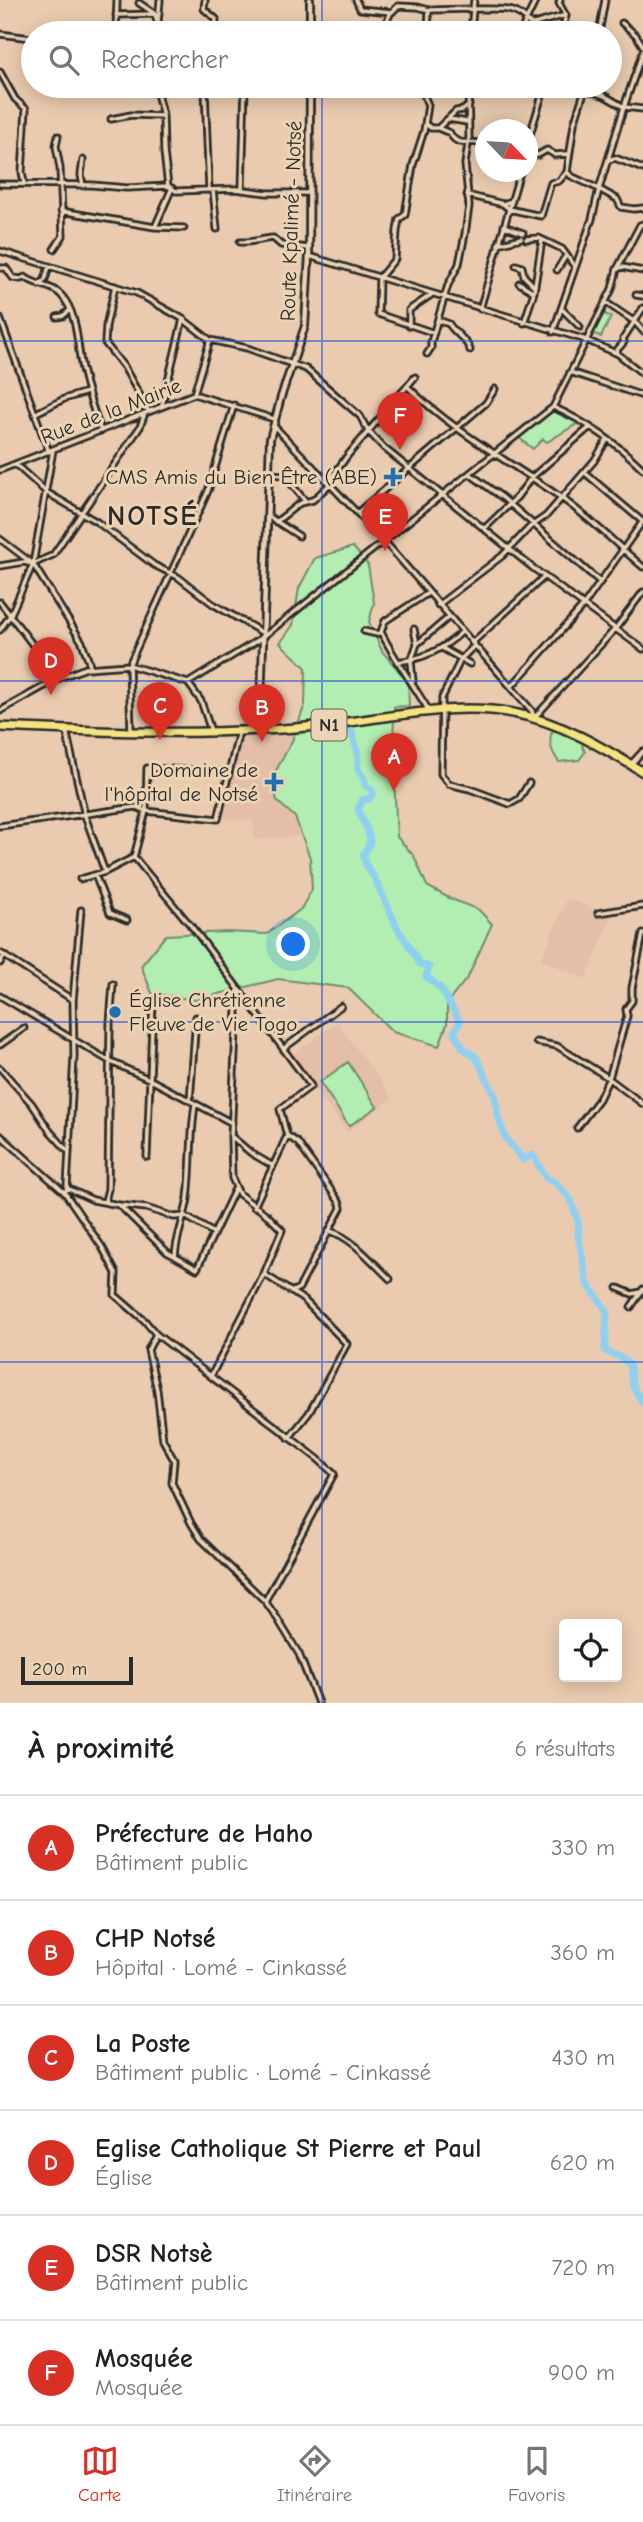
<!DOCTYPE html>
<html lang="fr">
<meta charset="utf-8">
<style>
:root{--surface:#fff;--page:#f6f6f6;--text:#222;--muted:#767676;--line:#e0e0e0;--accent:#d93025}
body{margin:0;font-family:"Comic Neue",sans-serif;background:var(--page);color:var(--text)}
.controls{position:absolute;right:21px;bottom:21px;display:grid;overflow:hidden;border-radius:7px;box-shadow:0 4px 18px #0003}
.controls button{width:63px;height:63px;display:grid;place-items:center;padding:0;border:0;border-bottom:2px solid var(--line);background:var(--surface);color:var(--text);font:35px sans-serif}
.compass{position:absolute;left:475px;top:119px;width:63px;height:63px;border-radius:50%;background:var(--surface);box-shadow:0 4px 18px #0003;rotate:115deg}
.scale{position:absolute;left:21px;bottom:18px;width:112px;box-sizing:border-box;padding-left:7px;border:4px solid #2b2b2b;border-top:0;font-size:19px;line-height:24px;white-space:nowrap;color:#2b2b2b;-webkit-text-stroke:5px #ecd3b4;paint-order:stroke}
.you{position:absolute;left:294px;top:945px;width:24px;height:24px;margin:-18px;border:5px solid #fff;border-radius:50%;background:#1a73e8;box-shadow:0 0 0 10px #1a73e833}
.badge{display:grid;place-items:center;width:46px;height:46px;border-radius:50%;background:var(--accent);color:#fff;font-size:23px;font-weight:700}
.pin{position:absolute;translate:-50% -58px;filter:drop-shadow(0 2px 4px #0008)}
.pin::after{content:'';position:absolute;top:37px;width:24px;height:21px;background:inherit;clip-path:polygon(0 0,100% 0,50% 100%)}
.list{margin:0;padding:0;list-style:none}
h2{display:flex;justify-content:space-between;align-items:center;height:91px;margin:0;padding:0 28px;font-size:30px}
h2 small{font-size:23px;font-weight:400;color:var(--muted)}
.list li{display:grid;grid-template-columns:46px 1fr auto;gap:21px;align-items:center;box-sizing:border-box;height:105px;padding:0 28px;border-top:2px solid var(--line)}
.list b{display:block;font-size:26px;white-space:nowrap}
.list p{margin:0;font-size:23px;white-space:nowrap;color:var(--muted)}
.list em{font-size:23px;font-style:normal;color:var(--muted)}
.icon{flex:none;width:38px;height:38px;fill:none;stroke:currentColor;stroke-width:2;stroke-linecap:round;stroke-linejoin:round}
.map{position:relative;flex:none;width:643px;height:1703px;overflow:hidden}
.search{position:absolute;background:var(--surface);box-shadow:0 4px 18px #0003;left:21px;right:21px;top:21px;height:77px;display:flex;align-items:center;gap:18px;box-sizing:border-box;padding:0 24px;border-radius:38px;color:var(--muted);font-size:26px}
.sheet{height:721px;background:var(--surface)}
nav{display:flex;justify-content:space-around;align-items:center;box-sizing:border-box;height:98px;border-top:2px solid var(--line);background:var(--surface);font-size:19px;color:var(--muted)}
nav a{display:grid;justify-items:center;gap:4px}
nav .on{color:var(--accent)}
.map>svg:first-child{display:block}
</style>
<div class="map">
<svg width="643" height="1703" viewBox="0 0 643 1703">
<rect width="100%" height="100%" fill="#eacbaf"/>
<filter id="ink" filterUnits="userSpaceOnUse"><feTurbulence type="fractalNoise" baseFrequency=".0143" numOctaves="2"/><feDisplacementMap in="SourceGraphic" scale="14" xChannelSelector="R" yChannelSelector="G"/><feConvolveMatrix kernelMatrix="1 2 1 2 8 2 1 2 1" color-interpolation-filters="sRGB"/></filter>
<g filter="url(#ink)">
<path fill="#e4bea7" d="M322 730 318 836H293L255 840 253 820 222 819 232 757 241 735Z
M567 898 612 916 586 979 541 960Z
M337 1022 393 1098 347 1132 291 1056Z"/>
<path fill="#b2edb1" stroke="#6e8c6e" stroke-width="2" d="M601 312 611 317 601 337 590 332Z
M552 411 578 423 547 442 543 439 533 449 518 437Z
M353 547 368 565 374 603 369 622 382 651 408 682 409 706 394 707 393 759 397 837 414 856 427 886 449 898 479 910 492 924 468 977 447 1003V1024L439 1046 393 1032 348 988 278 979 195 1000 152 993 141 966 166 935 227 932 267 934 301 909 312 889 310 858 295 817 277 801 272 778 292 741 305 704 306 668 280 643 293 625 299 588 315 558Z
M553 730 567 733 585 741 582 746 585 752 579 760 559 762C552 753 547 740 553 730Z
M348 1062 377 1107 349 1126 320 1082Z"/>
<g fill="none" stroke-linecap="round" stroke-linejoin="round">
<path stroke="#8fd0f0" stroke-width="7" d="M350 727 358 754V770L364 778 365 785 372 790 373 794 369 799H363L358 810 368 831 370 842 363 856 366 865 376 881 397 927 420 964 429 967 426 976 441 989 460 1022 454 1032 463 1048 476 1057 496 1098 497 1113 505 1137 523 1160 533 1155 546 1178 556 1183 571 1200 579 1225 578 1234 587 1283 607 1311 605 1351 620 1357 629 1364 633 1387 643 1403"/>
<defs>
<path id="street" d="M205 0 204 9 216 19 215 33
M356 0 360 9 392 12 398 6 418 7 429 10 473 9 474 0
M560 0 559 3 566 16 561 33
M139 3 155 14
M116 15 155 14 157 22
M622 23 636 35 643 46
M534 24 537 33
M116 33 117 0
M157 33 160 0
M385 33 386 23 391 12
M428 33 429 10
M471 33 473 9C494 10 516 4 530 24H534L566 15
M520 33 536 0
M599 33 605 0
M0 34 31 38
M0 72 15 99 26 109 22 172 24 183
M122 86H155
M155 86 163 116 164 152 168 186
M180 86 187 89 237 86 310 88
M425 86V98L428 105 424 131 413 165 405 215 399 219 397 231 395 259 379 278 378 314 434 333
M575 86 605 96 624 107 643 51
M586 86 574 124 567 172 571 176 599 189 624 107 643 109
M205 89 209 190
M111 119 131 115 163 116
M449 119 467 122
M425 124 431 128H438L456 111 463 110 469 105
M438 128 450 133C457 149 472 139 486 144
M528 141 545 86
M528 155H538L547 150 555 155 568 154
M609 160 615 158 643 169
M0 184 92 185 127 188 168 186 176 191 236 189 267 193H309
M83 186 81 175 83 160
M242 189 245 86
M213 190 217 229
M467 195 503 204 512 201
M503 204 509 209 541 216 551 183 559 181 567 172
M61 211 155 227 172 188
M504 226 523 233
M155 227 184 228
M526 239 539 238 562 249 575 267
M240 242C252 243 261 239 273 238L281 245 309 248
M498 244 521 238
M54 249 63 236 60 168 56 146 58 136
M0 251 137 293 183 319 210 340 247 348 306 369 360 416 368 431 384 448 533 568 643 649
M309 256 586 340 618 354 643 374
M516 265 522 267 524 276 534 286
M0 268H6L13 278 21 279 25 277C36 286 53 285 62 296 78 314 77 346 82 369 87 390 93 410 101 431
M618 269 622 267 643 271
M557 270 565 257
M519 283 534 292
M39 285 45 280 49 266
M115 286 106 326 105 343 124 367 148 410
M636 295 643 296
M605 302 635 322 643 331
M480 309 520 172
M562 309 580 327
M57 317 63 316 70 310
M0 318 49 452
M438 320 449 324C455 334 467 339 470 350
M524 323 534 292 542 240
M409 326V310L431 295
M553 332 592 219 599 189 617 199 621 207 634 209 643 208
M427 354 431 348V342L448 285 459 264 465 234 469 206 465 164 469 138 468 86
M618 354 617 350 624 342 623 339 643 308
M570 372 643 396
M407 386C452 431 509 461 560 497 590 518 616 544 643 567
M194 394 210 340
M162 405 183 319
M553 407C585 421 618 444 643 469
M36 413 64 399 87 392
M274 426 385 542 532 711 534 717
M15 464 46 492 97 522 154 565 178 577 213 604 263 633
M0 470 194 394 274 419
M584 472 643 522
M269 474 284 475 305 501
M470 474 503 498 600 582
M329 481 348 455 415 377
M357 513 486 403 495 389
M268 516 299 536
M276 522 300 503 313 500 330 484
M484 529 517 497 531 478 590 427
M0 539 33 564 82 642 91 668
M0 566 24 562 33 564 53 555 140 427 145 413
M0 602 58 678
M438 605 502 556 530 527 546 516 594 461 607 440
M0 630 11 614 33 564 53 450
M364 631 377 634 381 632 385 621 428 593
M381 632C395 660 413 684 429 711
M472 643 544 577
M417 644 449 617
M474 646 461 659 442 698 441 774 449 784 470 789 510 804 519 799 529 783
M442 648 470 664
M397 662C423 659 442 650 462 632
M413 681 411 661 417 644 414 629
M188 683 263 637 553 407 612 289 617 269 640 225 643 224
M511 687 584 605 643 521
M0 711 59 678 86 668 129 665 188 683 201 701 211 731
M535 717 616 628 643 592
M66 730 85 816 105 872
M131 731 129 665 208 491 234 405
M632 763 643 751
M0 826 136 807 146 811 218 819 239 731
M134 857 196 932 311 1086 280 1109 287 1136 254 1207
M95 875 110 913 127 920
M80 879 105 872 134 857 146 811 147 768 228 772
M598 913 643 906
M0 953 73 1000
M0 963 4 955
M0 996 111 1062 149 1079 232 1123
M536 1042 557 1046 604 1075 643 1104
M0 1045 24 1028
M283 1049 341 1006
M0 1068 32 1104 49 1130 67 1150
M190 1101 196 1017
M577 1128 599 1099 609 1078 627 1016 626 1009 632 1001V988L643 934
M0 1135 65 1193 102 1247 116 1273 115 1295 145 1321 156 1334 148 1350 157 1390 163 1440 174 1460 172 1483 191 1523 201 1539 265 1601 277 1618 299 1654 318 1703
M231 1136 251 1153 273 1166
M288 1136 298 1143 340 1203 341 1208 299 1288 291 1292
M147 1157 153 1001
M67 1188 93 1200 119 1205 167 1252 197 1269 235 1189
M65 1193 67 1188 74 1056 73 1000 81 910
M105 1201 108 1189 110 1023 113 984
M119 1205 146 1208 174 1217 185 1216 212 1232
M330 1231C353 1238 373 1263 390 1279
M175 1257C176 1236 185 1218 188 1198 192 1166 190 1136 195 1105
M264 1274 304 1300 347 1344 309 1413 289 1438
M618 1288 632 1294 641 1292 643 1289
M631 1307 641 1292
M156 1334 318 1459 334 1474 265 1601
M211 1376 264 1274 282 1230 267 1215 239 1194 232 1178 231 1136 238 990"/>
<path id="secondary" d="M310 33V0
M260 730 270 439 281 397 305 326 309 256 310 86"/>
<path id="highway" d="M0 727C86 731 174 735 260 730 299 729 338 724 376 718 422 712 467 704 513 713 561 722 602 747 643 772"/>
</defs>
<use href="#street" stroke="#2b2b2b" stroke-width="9"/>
<use href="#secondary" stroke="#2b2b2b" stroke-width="10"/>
<use href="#highway" stroke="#2b2b2b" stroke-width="12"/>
<use href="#street" stroke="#ecd3b4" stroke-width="3.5"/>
<use href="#secondary" stroke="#ecd3b4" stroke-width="4.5"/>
<use href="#highway" stroke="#f5e382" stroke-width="7"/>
</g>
</g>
<path fill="none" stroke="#1d4ed8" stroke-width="2" stroke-opacity="0.55" d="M322 0V33M322 86V1703M0 341H643M0 681H643M0 1022H643M0 1362H643"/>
<g fill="#1f6fb2" stroke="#ecd3b4" stroke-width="2.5">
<path d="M389.5 466.5h7v7h7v7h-7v7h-7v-7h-7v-7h7z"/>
<path d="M270.5 771.5h7v7h7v7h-7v7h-7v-7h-7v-7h7z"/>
<circle cx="115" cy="1012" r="7"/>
</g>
<g text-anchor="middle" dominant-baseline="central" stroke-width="6" stroke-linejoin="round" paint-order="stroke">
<rect fill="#ecd3b4" stroke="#655d54" stroke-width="2" x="311.5" y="709.5" width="35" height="31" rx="5"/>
<g font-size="19" font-weight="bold" fill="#2b2b2b">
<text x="329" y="725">N1</text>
</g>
<g font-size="21" fill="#2b2b2b" stroke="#ecd3b4">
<text transform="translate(291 221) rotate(-88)">Route Kpalimé - Notsé</text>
<text transform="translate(111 411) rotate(-21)">Rue de la Mairie</text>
</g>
<g font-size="21" fill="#2b2b2b" stroke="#ecd3b4" text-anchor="end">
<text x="377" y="477">CMS Amis du Bien Être (ABE)</text>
<text x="258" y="770">Domaine de<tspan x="258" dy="24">l'hôpital de Notsé</tspan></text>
<text x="129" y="1000" text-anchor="start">Église Chrétienne<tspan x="129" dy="24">Fleuve de Vie Togo</tspan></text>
</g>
<g font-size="28" font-weight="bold" letter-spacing="2" fill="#2b2b2b" stroke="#ecd3b4">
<text x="153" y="516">NOTSÉ</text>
</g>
</g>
</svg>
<div class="controls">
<button><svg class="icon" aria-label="locate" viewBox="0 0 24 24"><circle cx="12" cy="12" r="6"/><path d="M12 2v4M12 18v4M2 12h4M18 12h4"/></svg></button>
</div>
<svg class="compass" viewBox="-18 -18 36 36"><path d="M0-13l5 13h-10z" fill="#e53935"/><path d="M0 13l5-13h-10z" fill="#767676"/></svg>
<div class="scale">200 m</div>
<div class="you"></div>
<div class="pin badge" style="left:394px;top:791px">A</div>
<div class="pin badge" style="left:262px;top:742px">B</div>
<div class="pin badge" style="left:160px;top:740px">C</div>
<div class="pin badge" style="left:51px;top:695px">D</div>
<div class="pin badge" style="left:385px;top:551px">E</div>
<div class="pin badge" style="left:400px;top:450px">F</div>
<div class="search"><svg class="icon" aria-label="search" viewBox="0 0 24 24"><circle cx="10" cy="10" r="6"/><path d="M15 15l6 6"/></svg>Rechercher</div>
</div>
<section class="sheet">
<h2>À proximité<small>6 résultats</small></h2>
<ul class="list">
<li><span class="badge">A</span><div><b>Préfecture de Haho</b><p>Bâtiment public</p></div><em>330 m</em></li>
<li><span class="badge">B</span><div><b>CHP Notsé</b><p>Hôpital · Lomé - Cinkassé</p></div><em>360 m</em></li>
<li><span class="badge">C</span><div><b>La Poste</b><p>Bâtiment public · Lomé - Cinkassé</p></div><em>430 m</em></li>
<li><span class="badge">D</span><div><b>Eglise Catholique St Pierre et Paul</b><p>Église</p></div><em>620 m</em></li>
<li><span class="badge">E</span><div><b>DSR Notsè</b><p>Bâtiment public</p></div><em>720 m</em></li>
<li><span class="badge">F</span><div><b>Mosquée</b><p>Mosquée</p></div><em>900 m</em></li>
</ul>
</section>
<nav>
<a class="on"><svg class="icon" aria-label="map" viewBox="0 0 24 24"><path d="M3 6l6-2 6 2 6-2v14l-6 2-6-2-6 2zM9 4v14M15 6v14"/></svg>Carte</a>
<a><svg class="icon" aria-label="directions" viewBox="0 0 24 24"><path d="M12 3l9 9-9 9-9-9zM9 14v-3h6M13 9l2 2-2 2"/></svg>Itinéraire</a>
<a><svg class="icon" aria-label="saved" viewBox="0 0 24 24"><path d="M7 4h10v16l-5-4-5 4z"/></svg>Favoris</a>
</nav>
